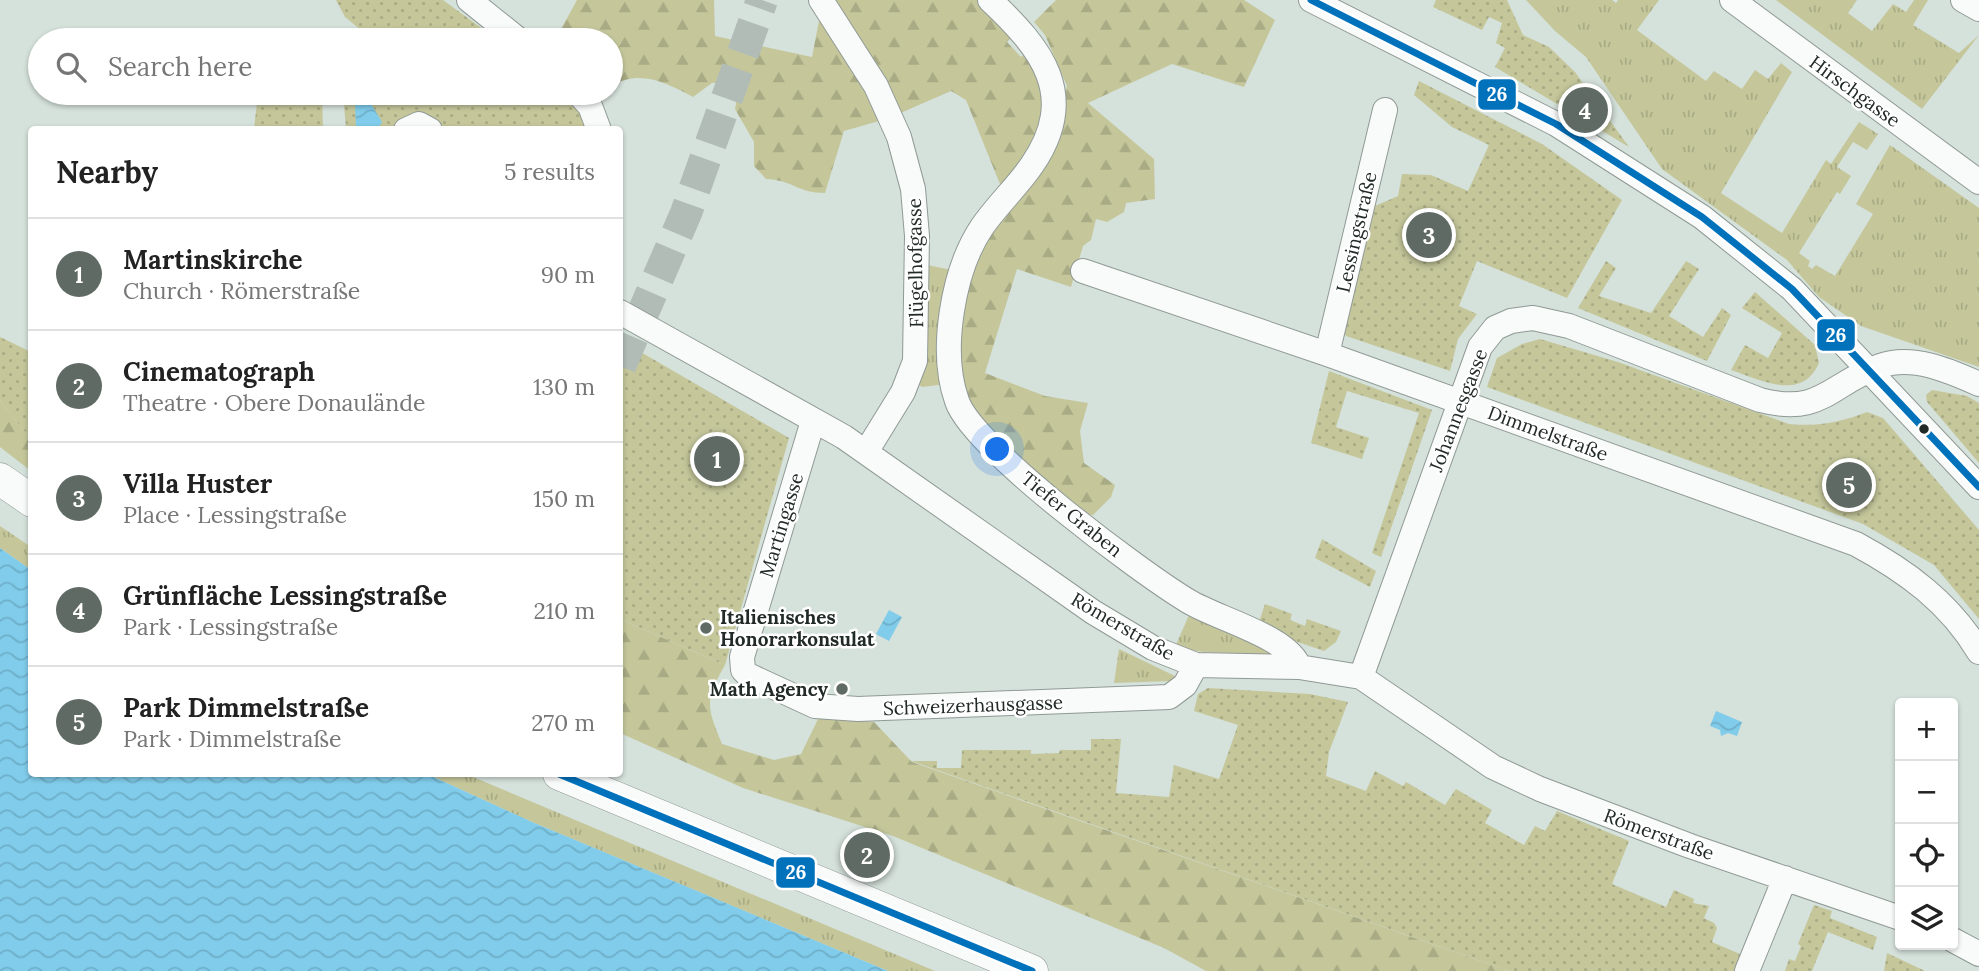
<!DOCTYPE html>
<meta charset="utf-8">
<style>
:root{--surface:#fff;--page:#f6f6f6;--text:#222;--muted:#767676;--line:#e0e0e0;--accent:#606a65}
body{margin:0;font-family:Lora,serif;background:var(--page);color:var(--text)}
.controls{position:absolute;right:21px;bottom:21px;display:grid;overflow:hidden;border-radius:7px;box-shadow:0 2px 5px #0004}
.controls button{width:63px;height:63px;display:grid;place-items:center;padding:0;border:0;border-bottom:2px solid var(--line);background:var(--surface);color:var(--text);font:35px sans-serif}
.you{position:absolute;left:998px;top:450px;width:24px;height:24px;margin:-18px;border:5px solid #fff;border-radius:50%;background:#1a73e8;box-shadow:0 0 0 10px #1a73e833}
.badge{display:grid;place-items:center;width:46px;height:46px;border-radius:50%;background:var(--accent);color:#fff;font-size:23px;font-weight:700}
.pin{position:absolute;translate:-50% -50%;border:4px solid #fff;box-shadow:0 2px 7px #0006}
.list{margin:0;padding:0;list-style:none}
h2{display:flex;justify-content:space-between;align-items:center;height:91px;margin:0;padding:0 28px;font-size:30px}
h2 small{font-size:23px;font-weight:400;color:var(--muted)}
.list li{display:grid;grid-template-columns:46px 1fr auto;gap:21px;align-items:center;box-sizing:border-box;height:112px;padding:0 28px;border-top:2px solid var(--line)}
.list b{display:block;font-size:26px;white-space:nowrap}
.list p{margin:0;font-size:23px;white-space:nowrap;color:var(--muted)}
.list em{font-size:23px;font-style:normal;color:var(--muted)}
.icon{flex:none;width:38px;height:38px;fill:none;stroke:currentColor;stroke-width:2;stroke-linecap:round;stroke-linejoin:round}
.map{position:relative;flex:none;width:1979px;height:971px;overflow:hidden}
.search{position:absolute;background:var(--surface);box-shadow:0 2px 5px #0004;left:28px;top:28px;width:595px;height:77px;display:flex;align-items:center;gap:18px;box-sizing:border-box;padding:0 24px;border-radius:38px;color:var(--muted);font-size:26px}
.panel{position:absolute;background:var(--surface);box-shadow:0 2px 5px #0004;left:28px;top:126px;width:595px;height:651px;border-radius:7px}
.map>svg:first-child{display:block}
</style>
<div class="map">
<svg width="1979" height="971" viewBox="0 0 1979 971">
<defs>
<pattern id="grass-tufts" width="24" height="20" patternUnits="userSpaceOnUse" patternTransform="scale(1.75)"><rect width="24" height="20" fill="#c5c79b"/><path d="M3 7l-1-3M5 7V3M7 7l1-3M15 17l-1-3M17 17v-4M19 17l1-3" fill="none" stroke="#a9ab85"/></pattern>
<pattern id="forest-firs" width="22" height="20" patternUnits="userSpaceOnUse" patternTransform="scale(1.75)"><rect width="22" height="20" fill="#c5c79b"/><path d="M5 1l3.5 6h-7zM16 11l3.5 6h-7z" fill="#a9ab85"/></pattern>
<pattern id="park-dots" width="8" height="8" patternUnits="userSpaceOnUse" patternTransform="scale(1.75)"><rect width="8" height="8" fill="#c5c79b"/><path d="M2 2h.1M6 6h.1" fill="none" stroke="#a9ab85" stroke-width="1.8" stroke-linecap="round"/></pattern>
<pattern id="water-waves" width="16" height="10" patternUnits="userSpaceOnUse" patternTransform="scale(1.75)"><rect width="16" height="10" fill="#80ccea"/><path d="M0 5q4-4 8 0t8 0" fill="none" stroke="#6eafc9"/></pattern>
</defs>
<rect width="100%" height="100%" fill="#d5e1db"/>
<path fill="url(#grass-tufts)" d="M1526 0H1612L1616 3 1618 0H1659L1637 30 1706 81 1714 71 1742 89 1755 70 1768 79 1781 63 1792 72 1721 193 1782 233 1826 160 1831 164 1859 122 1878 134 1867 150 1853 142 1837 167 1851 176 1840 194 1837 192 1799 253 1810 261 1808 266 1812 269 1816 265 1835 276 1873 214 1856 204 1890 145 1979 208V367L1861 326 1819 297 1787 260 1662 169 1586 57 1555 31Z
M1776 0H1857L1848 13 1872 31 1893 4 1906 12 1914 0H1928L1913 25 1959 53 1979 35 1922 109Z
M922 264 957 271 946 384 922 387 913 380Z
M0 526 31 547V570L0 548Z
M1189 615 1277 652V655L1203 652 1175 647Z
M1119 649 1177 677 1172 681 1114 683Z
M427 774H466L935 971H888L532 822Z"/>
<path fill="url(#forest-firs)" d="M577 0H714L715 36 812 57 821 10 886 119 844 131 825 193C797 193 793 180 766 179L754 166V142L735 109 740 82 712 83 693 97C665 82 640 69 611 86V40H555Z
M830 0H979L1014 33 1007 42 1021 57 1030 50 1043 77V125L1002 189 966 100 951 91 896 115Z
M1056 0H1244L1275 20 1244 87 1172 64 1088 103 1154 159 1155 199 1126 203 1124 212 1107 222 1096 219 1091 240 1083 246 1071 287 1017 269 985 373 1045 396 1088 403 1080 431 1084 463 1115 485 1111 497 1093 515 1086 514 988 431 961 388 957 338 970 281 987 239 1048 149 1067 86 1045 35 1034 22Z
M0 401 31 439V471L0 447Z
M620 619 725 665C704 702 707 706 722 744L774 760 801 754 819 717 874 722 912 762 1509 971H1206L1164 948 893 836 743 788 620 733Z"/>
<path fill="url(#park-dots)" d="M336 0H443L498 40H337L362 31 345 17Z
M1436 0H1507L1523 35 1549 47 1575 72 1629 147 1495 67 1505 48 1496 43 1502 23 1489 17 1482 30 1433 7Z
M1419 81 1542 144 1622 200 1567 298 1477 261 1459 306 1477 314 1458 339 1450 371 1346 336 1339 326 1368 209 1398 196 1402 174 1431 175 1468 191 1489 145 1452 127 1414 95Z
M258 93H322L323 129H254Z
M343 93H565L579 107 590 129H346Z
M1606 261 1616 268 1599 296 1651 313 1686 261 1699 269 1669 316 1703 337 1722 308 1731 315 1707 361 1578 308Z
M1755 292 1815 345 1819 363C1802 402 1761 380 1731 370L1745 345 1768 358 1782 333 1742 308Z
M0 337 31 352V439L0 401Z
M1540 339 1618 362 1789 424C1816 427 1842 422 1867 412L1883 418 1979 530V619L1934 565 1863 524 1487 387 1497 358 1522 344Z
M620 340 789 438 725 665 620 619Z
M1329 371 1432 410 1381 557 1372 553 1419 413 1347 391 1336 427 1369 438 1362 459 1311 443Z
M1932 390 1967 396 1979 403V463L1927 402 1926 395Z
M1322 539 1376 571 1370 587 1315 558Z
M1265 604 1292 614 1290 620 1305 626 1307 619 1341 631 1336 642 1324 651 1257 628Z
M1208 688 1310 694 1348 702 1329 752 1326 776 1366 791 1375 771 1403 786 1406 782 1445 805 1456 789 1492 810 1485 823 1524 845 1535 826 1545 831 1557 811 1629 841 1612 884 1666 907 1674 890 1694 899 1693 903 1709 906 1704 918 1714 923 1717 928 1712 942 1747 957 1740 971H1509L911 761H937V768H961L962 750H1031V754L1059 753 1060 750H1091V739H1121L1116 793 1169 797 1174 765 1219 779 1238 725 1194 711 1198 694Z
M1814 905 1832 911 1830 918 1877 937 1873 950 1828 932 1812 971H1785L1789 959 1795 961 1801 946 1798 944Z
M1887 953 1925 971H1884Z"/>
<path fill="url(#water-waves)" d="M355 102H370L382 122 378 129H356Z
M0 548 31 570 32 774H427L532 822 888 971H0Z
M889 610 902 617 889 641 876 634Z
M1716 711 1742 722 1737 736 1728 733 1721 736 1720 730 1710 726Z"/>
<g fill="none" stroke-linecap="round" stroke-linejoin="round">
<path stroke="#b1bcb7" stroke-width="32" stroke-dasharray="32 16" stroke-linecap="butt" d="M620 366 686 213 762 0"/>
<defs>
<path id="minor" d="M469 0 519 40
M821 0 876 86 899 137 913 189 917 236 915 361 903 392 866 452
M990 0C1041 48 1080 95 1032 165 1017 187 997 205 982 227 953 270 939 351 957 401 973 448 1140 572 1188 601 1215 618 1290 637 1299 667
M1311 0 1556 124 1702 217 1792 289 1979 487
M1732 0 1979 182
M1963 0 1979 9
M578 93 590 106 599 130
M406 130 419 124 430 130
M1083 271 1327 354 1856 544C1906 571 1949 602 1979 652
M620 312 844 437 1093 612 1153 648 1196 665 1299 667 1361 677 1493 767 1540 789 1690 846 1900 918
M1327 354 1385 110
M813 421 742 657 743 670 748 675 815 706 858 709 1169 697 1185 685 1196 665
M1361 677 1480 347 1495 328 1511 321 1533 318 1569 326 1760 400C1822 416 1829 384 1880 366 1912 354 1950 371 1979 384
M1953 940 1979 954
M1747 971 1785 878"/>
<path id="major" d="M0 479 32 501
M559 774 1032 971"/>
</defs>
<use href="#minor" stroke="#909a95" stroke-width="26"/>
<use href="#major" stroke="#909a95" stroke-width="33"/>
<use href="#minor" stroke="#f9fafa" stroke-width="24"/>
<use href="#major" stroke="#f9fafa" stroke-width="32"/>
<defs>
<path id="bus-1" d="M1311 0 1556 124 1702 217 1792 289 1979 487
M559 774 1032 971"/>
</defs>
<use href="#bus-1" stroke="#fff" stroke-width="12"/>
<use href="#bus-1" stroke="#0072bc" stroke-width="7"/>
</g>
<circle fill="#212a26" stroke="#fff" stroke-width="2.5" cx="1924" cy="429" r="6"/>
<g fill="#606a65" stroke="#fff" stroke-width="2.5">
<circle cx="706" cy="628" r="7"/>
<circle cx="842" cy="689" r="7"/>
</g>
<g text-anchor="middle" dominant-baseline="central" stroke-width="5" stroke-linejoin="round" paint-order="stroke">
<g font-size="19" fill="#212a26" stroke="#fff">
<text transform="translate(1855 91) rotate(36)">Hirschgasse</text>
<text transform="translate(1356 232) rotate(-77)">Lessingstraße</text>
<text transform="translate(915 263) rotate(-91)">Flügelhofgasse</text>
<text transform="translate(1458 410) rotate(-69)">Johannesgasse</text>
<text transform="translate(1548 433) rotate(20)">Dimmelstraße</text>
<text transform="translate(1072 514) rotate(39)">Tiefer Graben</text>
<text transform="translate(781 525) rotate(-73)">Martingasse</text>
<text transform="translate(1123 626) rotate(30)">Römerstraße</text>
<text transform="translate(973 705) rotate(-2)">Schweizerhausgasse</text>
<text transform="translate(1659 834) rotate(20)">Römerstraße</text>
</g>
<g font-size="19" font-weight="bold" fill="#212a26" stroke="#fff" text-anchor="start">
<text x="720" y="617">Italienisches<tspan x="720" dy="22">Honorarkonsulat</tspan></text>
<text x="828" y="689" text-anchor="end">Math Agency</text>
</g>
</g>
<g stroke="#fff" stroke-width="2.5">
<rect x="1477" y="78" width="40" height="33" rx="7" fill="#0072bc"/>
<rect x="1816" y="318" width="40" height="34" rx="7" fill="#0072bc"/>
<rect x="775" y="856" width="41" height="33" rx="7" fill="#0072bc"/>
</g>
<g font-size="19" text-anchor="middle" font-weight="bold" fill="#fff">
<text x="1497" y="101">26</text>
<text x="1836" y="342">26</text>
<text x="796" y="879">26</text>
</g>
</svg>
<div class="controls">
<button>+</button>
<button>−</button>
<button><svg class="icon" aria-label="locate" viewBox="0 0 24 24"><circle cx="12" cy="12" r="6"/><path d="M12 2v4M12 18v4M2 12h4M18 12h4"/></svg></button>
<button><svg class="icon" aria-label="layers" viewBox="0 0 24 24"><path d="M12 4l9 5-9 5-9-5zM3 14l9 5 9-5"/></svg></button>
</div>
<div class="you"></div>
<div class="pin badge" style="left:717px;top:459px">1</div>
<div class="pin badge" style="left:867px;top:855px">2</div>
<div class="pin badge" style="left:1429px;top:235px">3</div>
<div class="pin badge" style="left:1585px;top:110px">4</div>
<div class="pin badge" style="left:1849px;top:485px">5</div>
<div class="search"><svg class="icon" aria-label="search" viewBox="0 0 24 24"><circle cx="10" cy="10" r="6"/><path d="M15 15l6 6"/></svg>Search here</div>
<section class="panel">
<h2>Nearby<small>5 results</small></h2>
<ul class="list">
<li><span class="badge">1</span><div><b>Martinskirche</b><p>Church · Römerstraße</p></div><em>90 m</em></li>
<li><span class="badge">2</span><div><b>Cinematograph</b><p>Theatre · Obere Donaulände</p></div><em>130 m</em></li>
<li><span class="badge">3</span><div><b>Villa Huster</b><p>Place · Lessingstraße</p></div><em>150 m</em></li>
<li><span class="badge">4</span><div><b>Grünfläche Lessingstraße</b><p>Park · Lessingstraße</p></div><em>210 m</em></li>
<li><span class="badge">5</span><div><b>Park Dimmelstraße</b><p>Park · Dimmelstraße</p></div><em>270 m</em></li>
</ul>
</section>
</div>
